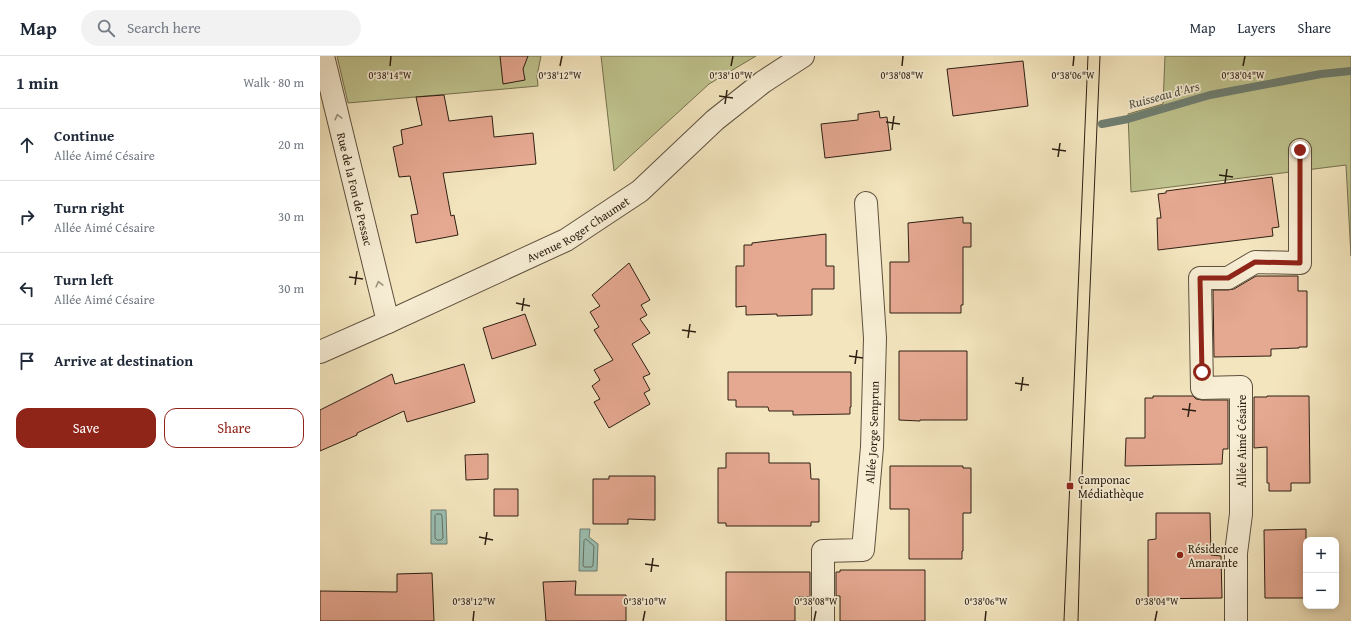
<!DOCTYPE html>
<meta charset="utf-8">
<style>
:root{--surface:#fff;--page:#f2f2f3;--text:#1f2937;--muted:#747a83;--line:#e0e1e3;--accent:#8f2418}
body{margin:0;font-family:"Gentium Book Plus",serif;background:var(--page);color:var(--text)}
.controls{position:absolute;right:12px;bottom:12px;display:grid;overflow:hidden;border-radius:8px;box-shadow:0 2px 10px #0003}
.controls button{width:36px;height:36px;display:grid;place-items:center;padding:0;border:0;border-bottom:1px solid var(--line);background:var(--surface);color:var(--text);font:20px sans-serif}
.stop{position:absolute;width:12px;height:12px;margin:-9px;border:3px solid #8f2418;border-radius:50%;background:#fff}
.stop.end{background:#8f2418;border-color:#fff;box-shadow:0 1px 4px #0008}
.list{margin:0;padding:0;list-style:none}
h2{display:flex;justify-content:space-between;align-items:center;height:52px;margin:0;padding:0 16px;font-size:17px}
h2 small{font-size:13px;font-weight:400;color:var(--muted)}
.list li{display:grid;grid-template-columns:26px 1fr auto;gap:12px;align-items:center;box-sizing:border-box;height:72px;padding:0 16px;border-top:1px solid var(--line)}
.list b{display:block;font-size:15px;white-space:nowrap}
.list p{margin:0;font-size:13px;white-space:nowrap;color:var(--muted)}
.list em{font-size:13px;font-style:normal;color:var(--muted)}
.actions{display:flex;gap:8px;padding:12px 16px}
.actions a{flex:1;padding:9px 0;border:1px solid var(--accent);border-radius:12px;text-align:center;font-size:14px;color:var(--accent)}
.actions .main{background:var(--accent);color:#fff}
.icon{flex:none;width:22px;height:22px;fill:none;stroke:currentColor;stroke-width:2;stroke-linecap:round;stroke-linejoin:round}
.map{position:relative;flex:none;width:1031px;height:565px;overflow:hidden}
header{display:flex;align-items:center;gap:24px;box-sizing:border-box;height:56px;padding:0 20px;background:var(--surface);border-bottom:1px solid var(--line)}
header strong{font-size:19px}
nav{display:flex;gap:22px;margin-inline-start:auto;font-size:14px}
.search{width:280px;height:36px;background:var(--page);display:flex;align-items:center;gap:10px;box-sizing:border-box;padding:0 14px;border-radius:22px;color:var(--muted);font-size:15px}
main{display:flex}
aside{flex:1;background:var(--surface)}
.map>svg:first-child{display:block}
</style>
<header>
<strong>Map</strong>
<div class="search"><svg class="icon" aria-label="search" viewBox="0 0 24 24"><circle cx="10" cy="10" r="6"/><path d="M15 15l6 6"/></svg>Search here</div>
<nav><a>Map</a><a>Layers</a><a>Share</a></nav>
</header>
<main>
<aside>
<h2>1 min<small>Walk · 80 m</small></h2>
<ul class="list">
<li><svg class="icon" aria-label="ahead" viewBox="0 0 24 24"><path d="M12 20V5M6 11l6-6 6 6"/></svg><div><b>Continue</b><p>Allée Aimé Césaire</p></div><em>20 m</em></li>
<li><svg class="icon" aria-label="right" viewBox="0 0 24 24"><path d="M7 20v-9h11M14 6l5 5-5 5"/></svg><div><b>Turn right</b><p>Allée Aimé Césaire</p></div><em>30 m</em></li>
<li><svg class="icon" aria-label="left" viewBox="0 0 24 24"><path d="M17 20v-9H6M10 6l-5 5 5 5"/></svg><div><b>Turn left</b><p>Allée Aimé Césaire</p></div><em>30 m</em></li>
<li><svg class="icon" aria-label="arrive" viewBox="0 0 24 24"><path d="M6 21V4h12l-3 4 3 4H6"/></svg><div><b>Arrive at destination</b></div></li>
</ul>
<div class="actions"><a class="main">Save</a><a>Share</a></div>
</aside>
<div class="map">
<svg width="1031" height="565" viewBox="0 0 1031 565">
<rect width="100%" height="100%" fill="#f3e5be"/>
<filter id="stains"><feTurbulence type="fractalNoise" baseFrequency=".005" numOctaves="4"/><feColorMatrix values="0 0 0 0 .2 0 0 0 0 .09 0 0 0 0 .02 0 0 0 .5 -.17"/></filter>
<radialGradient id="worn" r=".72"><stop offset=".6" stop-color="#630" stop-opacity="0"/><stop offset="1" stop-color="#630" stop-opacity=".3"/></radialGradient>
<path fill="#bfc38e" stroke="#767250" d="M17 0H221L217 20 218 30 28 47Z
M281 0H436L389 28 294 115Z
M845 0H1031V200L1026 109 811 136 808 58 843 48Z"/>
<path fill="#9bbfb2" stroke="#6f7f72" d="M111 454H126L127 488H111Z
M260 473H270L269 481 278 488 277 515H259Z"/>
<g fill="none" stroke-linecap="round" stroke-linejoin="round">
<path stroke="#647062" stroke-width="1" d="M117 458H121L122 460 123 482 121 484H117L115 482V460Z
M266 483 274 490 273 509 272 511H264L263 509 264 485Z"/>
<path stroke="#6f7f72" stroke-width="8" d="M782 68 808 63 890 39 1001 18 1031 15"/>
</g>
<path fill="#e5a891" stroke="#2e2013" d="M180 0H208L203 13 205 24 183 28Z
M703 5 708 50 633 60 627 13Z
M124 39 129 65 172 60 174 81 213 77 216 108 123 117 131 160 134 159 138 179 96 187 91 159 98 158 90 120 79 121 73 91 83 88 81 74 102 69 96 41Z
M559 55 560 62 567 61 571 94 505 102 501 68 538 64V58Z
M952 121 959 171 952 172 953 180 838 194 837 162H841L838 138 846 137V135Z
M643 161V167H651V191H643V249H641V257H570V206H589L588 167Z
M506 178V210H514V233H492V259L457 260V258L426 259V250L416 251V210H424V189H432V187Z
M309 207 330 244 321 249 327 259 320 263 330 277 312 288 330 318 323 321 330 334 324 337 330 348 289 372 274 346 280 343 272 330 280 324 274 314 293 304 274 274 279 271 270 256 280 250 272 239Z
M936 220H978V235H987V291H979V292L951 293V300L894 301 893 234H908L914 233Z
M205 258 216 289 172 303 163 272Z
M579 295H647V364H600V365L579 364Z
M144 308 155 346 87 366 84 355 37 377V379L0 395V354L72 318 75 328Z
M408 316H531V351H530V358L473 359V355H449L448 351H416V344H408Z
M833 340H873L876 343 882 344H908V393H903L902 408 805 410 806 382H825V342H833Z
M947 340H989L990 427H971V435H949V427H947V391L934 392V341H947Z
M406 397H449V407H490L491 423H499V466H491V470H406V467H398V412H406Z
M168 398V423L146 424 145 399Z
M570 410H643V412H651V457H643V495H642V503H589V453H570Z
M289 420H335V464L308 463V468H273V423H289Z
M174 433H198V460H174Z
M836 457H890L891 499 901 500 902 542 828 543V484L836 483Z
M986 473V542H945L944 474Z
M520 514H605V565H520V540H516V516H520Z
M406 516H490V541H475V565H406Z
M112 517 114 565H0V535L77 536V518Z
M256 525 255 539H306V565H226L223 526Z"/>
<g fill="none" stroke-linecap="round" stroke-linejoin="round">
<defs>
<g id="minor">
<path id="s1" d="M3 0 68 266"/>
<path id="s2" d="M0 296 68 266 246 184 320 135 395 64 443 26 483 0"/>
<path id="s3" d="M503 565V495L543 494 552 391 555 282 546 147"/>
<path d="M916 565V497L921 458V331L882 332 880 222H908L935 206 980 207V94"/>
</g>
</defs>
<use href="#minor" stroke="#5f513e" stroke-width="24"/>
<use href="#minor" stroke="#f7eed5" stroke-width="22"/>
<path stroke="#2e2013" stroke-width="1" d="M744 565 768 0
M758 565 762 420 780 0"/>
</g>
<defs><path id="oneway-chevron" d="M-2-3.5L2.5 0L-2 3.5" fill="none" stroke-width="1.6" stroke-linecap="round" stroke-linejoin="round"/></defs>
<g stroke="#9d917e">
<use href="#oneway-chevron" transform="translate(18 61) rotate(-104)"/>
<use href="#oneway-chevron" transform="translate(59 228) rotate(-104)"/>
</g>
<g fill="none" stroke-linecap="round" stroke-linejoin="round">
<path stroke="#8f2418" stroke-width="5" d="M882 316 880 222H908L935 206 980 207V94"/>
</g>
<path fill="none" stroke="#2e2013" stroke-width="1.5" d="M70 10 71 0M240 10 242 0M411 10 413 0M582 10 583 0M753 10 754 0M923 10 925 0M399 40 413 42M405 48 407 34M566 66 580 68M572 74 574 60M732 93 746 95M738 101 740 87M899 119 913 121M905 127 907 113M29 221 43 223M35 229 37 215M196 247 210 250M202 255 204 242M362 274 376 276M368 282 370 268M529 300 543 302M535 308 537 294M695 327 709 329M701 335 703 321M862 353 876 355M868 361 870 347M159 481 173 484M165 489 167 476M325 508 339 510M331 516 333 502M153 565 154 555M323 565 325 555M494 565 496 555M665 565 666 555M835 565 837 555"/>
<g fill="#8f2418" stroke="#f7eed5" stroke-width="1.5">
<rect x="746" y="426" width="8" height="8" rx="2"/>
<circle cx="860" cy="499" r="4"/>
</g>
<g text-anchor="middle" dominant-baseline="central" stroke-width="3.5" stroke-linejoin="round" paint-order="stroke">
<g font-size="12" fill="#2e2013" stroke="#f7eed5">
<text stroke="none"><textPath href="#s1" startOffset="137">Rue de la Fon de Pessac</textPath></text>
<text stroke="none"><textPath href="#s2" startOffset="286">Avenue Roger Chaumet</textPath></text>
<text stroke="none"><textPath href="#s3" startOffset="228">Allée Jorge Semprun</textPath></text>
<text transform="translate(921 385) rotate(-90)">Allée Aimé Césaire</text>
</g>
<g font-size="12" fill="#2e2013" stroke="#f7eed5" text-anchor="start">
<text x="758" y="423">Camponac<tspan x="758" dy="14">Médiathèque</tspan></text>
<text x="868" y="492">Résidence<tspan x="868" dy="14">Amarante</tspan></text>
</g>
<g font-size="13" font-style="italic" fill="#4f5043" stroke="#f7eed5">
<text transform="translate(844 39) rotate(-15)">Ruisseau d'Ars</text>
</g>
</g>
<g font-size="10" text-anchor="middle" fill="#2e2013" stroke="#f7eed5" stroke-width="3.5" stroke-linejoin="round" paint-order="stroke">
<text x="240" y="23">0°38'12"W</text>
<text x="411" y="23">0°38'10"W</text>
<text x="582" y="23">0°38'08"W</text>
<text x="923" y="23">0°38'04"W</text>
<text x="70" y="23">0°38'14"W</text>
<text x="753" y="23">0°38'06"W</text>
<text x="154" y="549">0°38'12"W</text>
<text x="325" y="549">0°38'10"W</text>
<text x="496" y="549">0°38'08"W</text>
<text x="666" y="549">0°38'06"W</text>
<text x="837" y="549">0°38'04"W</text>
</g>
<rect width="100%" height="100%" filter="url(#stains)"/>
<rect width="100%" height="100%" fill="url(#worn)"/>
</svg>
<div class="controls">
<button>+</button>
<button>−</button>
</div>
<div class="stop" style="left:882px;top:316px"></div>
<div class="stop end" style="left:980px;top:94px"></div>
</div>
</main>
